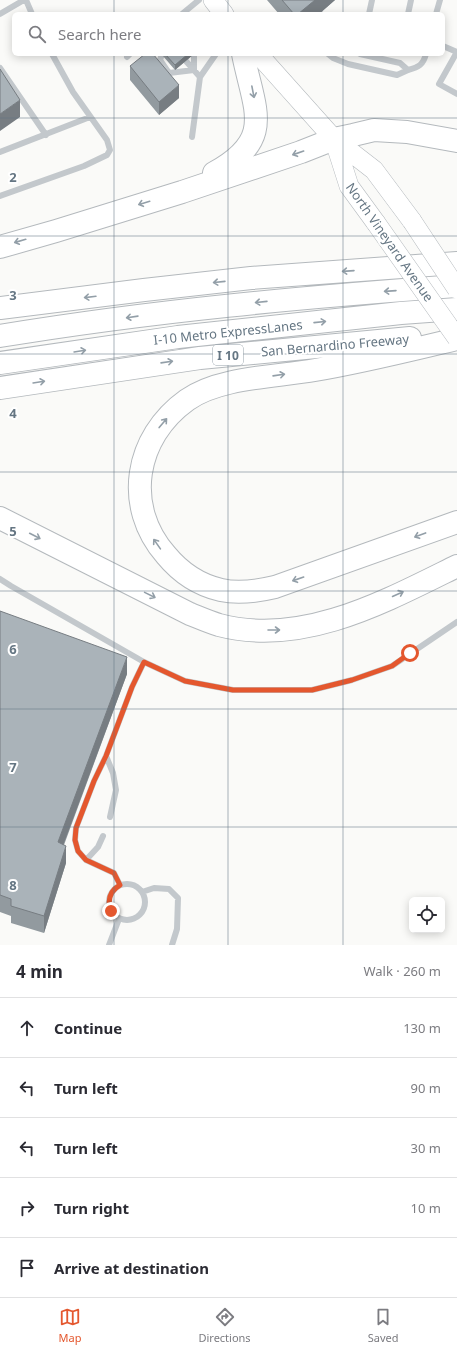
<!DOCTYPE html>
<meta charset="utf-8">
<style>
:root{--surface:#fff;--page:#f2f2f3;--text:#2b2b33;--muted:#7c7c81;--line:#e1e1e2;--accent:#e4572e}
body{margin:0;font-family:"Noto Sans",sans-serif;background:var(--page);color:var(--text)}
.controls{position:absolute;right:12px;bottom:12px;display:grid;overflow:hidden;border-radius:6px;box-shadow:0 2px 10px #0003}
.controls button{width:36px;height:36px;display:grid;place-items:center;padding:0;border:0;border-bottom:1px solid var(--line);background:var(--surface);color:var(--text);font:20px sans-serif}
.stop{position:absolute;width:12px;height:12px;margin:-9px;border:3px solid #e4572e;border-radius:50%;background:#fff}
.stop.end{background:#e4572e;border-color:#fff;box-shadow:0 1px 4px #0008}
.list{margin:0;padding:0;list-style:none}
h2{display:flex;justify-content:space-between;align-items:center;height:52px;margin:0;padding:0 16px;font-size:17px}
h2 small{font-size:13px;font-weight:400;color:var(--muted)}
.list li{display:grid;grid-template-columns:26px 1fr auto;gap:12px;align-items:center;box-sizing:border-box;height:60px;padding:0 16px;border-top:1px solid var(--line)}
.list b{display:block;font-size:15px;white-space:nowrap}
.list em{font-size:13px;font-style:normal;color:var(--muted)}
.icon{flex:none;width:22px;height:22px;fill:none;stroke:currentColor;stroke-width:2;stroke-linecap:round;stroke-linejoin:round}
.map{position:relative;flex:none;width:457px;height:945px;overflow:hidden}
.search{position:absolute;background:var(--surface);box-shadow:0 2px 10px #0003;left:12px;right:12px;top:12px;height:44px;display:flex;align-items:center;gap:10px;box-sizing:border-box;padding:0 14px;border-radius:6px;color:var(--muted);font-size:15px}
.sheet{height:352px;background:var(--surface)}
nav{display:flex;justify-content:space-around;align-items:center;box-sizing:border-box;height:56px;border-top:1px solid var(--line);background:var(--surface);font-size:11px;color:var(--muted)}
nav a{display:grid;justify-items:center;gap:2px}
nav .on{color:var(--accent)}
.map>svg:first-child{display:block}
</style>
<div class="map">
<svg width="457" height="945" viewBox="0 0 457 945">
<rect width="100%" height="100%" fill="#fafaf8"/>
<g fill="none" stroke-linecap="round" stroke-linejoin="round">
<defs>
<path id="primary" d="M213 0 224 14
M258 54 334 139 374 170 412 221
M334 139 349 186 376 223"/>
<path id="highway" d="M214 173C276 139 254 110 243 54
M0 247 56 231 182 192 301 152 334 139 353 135 374 130 407 132 457 141
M0 308 144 290 251 278 457 263
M0 336C151 311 304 297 457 286
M457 339C410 350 363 362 315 370 276 377 219 377 187 400 135 437 123 506 166 555 180 572 199 585 221 590 239 594 258 591 275 587L457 522
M0 363 178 337 401 313 457 309
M0 388 200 358 410 338
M0 518 190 614C200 618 209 622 219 625 302 647 384 602 457 566"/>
</defs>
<use href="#primary" stroke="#b5babe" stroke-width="20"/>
<use href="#highway" stroke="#b4b9bd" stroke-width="24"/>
<path stroke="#c3c8cc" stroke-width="6" d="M26 0 32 14
M320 13V14
M0 14 24 0
M182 14 199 0
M369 14 372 0
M408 14 411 0
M436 14 440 0
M443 46 457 52
M457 52 439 84 457 94
M162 54 160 60 169 73 194 70V54
M328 54 333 58 348 64 397 75 408 70
M360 54 400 63 408 70C419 67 423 65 426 54
M127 57 130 54
M185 60 200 77 216 54
M0 68 46 135
M192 137 200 77
M0 152 90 117
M0 196 84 166 107 155 110 150 107 140 73 92 52 54
M0 579 11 586 144 662
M110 817 116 790 113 773 106 756 132 687 144 662 185 681 233 690H312L352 680 392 666 457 622
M103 836 98 847 86 860 114 873 120 885
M86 860 78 851 75 840 76 828 94 781 106 756
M109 902a18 18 0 1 1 36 0a18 18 0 1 1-36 0Z
M142 892 154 888 169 889 178 898 177 929 172 945
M109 945 119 919"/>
<use href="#primary" stroke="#fff" stroke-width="19"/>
<use href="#highway" stroke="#fff" stroke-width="22"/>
<defs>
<path id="primary-bridge" d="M412 221 457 289
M376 223 457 338"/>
</defs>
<use href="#primary-bridge" stroke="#b5babe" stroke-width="20" stroke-linecap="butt"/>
<use href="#primary-bridge" stroke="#fff" stroke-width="19"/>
</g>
<path fill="#929a9f" d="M267 0H335L319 14H279Z
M163 54H194L175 70 163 56Z
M130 66 179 98 159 115 130 80Z
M0 611 127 674 64 845 66 863 44 933 11 923V916L0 912Z"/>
<path fill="#777d82" d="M315 0H335L319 14H298Z
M188 54H194L175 70V65Z
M179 85V98L159 115V102Z
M20 100V117L0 131V114Z
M127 657V674L58 859V842Z
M66 846V863L44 933V916Z"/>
<path fill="#aab3b9" stroke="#777d82" d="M282 0H315L298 14H294Z
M145 54H153L179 85 159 102 130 66Z
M165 54H188L175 65Z
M0 69 20 100 0 114Z
M0 611 127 657 58 842 66 846 44 916 11 906V899L0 895Z"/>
<defs><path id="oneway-shaft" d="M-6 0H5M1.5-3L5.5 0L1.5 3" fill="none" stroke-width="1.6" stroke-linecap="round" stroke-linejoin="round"/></defs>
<g stroke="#939fa8">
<use href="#oneway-shaft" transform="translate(253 92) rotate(79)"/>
<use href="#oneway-shaft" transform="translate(298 153) rotate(161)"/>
<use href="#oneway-shaft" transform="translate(144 203) rotate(163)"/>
<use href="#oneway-shaft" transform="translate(20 241) rotate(164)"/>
<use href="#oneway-shaft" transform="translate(348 271) rotate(176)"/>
<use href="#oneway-shaft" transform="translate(219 282) rotate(174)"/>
<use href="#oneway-shaft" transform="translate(390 291) rotate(176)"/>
<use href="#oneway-shaft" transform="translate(90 297) rotate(173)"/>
<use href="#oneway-shaft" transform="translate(261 302) rotate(174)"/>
<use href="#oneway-shaft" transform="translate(132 317) rotate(172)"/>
<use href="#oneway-shaft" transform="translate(320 322) rotate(-6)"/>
<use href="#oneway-shaft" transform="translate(80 351) rotate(-9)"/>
<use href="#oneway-shaft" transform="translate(167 362) rotate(-8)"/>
<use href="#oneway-shaft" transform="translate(279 375) rotate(-8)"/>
<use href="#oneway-shaft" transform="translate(39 382) rotate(-9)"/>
<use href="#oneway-shaft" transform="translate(163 423) rotate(-50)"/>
<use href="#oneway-shaft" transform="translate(420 535) rotate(160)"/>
<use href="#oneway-shaft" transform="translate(35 536) rotate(27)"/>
<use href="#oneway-shaft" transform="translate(157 544) rotate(-125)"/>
<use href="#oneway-shaft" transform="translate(298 579) rotate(161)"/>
<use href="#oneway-shaft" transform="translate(398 594) rotate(-24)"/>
<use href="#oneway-shaft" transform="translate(150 595) rotate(26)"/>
<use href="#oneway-shaft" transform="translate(274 630)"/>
</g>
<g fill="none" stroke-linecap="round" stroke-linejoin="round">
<path stroke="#e4572e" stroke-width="5" d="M111 911C107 900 110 891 120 885L114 873 86 860 78 851 75 840 76 828 94 781 106 756 132 687 144 662 185 681 233 690H312L352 680 392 666 410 653"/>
</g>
<path fill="none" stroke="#657683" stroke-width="1" stroke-opacity="0.55" d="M114 0V14M228 0V14M343 0V14M114 54V945M228 54V945M343 54V945M0 118H457M0 236H457M0 354H457M0 472H457M0 591H457M0 709H457M0 827H457"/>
<g text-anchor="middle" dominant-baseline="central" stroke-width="4" stroke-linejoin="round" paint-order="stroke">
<rect fill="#fff" stroke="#939fa8" stroke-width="1" x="213" y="345" width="30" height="20" rx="3"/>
<g font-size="12" font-weight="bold" fill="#657683">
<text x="228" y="355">I 10</text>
</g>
<g font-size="13" fill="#657683" stroke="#fff">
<text transform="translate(390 242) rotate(55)">North Vineyard Avenue</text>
<text transform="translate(228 332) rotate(-6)">I-10 Metro ExpressLanes</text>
<text transform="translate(335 345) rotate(-5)">San Bernardino Freeway</text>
</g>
</g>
<g font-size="13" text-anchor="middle" font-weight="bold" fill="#657683" stroke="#fff" stroke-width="4" stroke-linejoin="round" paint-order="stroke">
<text x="13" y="182">2</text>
<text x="13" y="300">3</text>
<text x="13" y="418">4</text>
<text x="13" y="536">5</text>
<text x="13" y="654">6</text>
<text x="13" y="772">7</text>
<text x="13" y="890">8</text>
</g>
</svg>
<div class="controls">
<button><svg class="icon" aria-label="locate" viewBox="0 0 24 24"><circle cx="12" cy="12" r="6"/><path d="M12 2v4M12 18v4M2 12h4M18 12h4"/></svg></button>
</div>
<div class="stop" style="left:410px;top:653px"></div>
<div class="stop end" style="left:111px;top:911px"></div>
<div class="search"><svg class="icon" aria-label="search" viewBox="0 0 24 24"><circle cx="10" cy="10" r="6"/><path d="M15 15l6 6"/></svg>Search here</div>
</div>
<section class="sheet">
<h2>4 min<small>Walk · 260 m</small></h2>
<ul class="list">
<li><svg class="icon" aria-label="ahead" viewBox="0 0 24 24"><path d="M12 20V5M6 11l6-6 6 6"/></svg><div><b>Continue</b></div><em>130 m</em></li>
<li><svg class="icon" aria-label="left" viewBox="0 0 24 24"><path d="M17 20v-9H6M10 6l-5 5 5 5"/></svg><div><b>Turn left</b></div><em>90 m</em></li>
<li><svg class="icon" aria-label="left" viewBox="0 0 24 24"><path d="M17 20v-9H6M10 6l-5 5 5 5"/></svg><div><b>Turn left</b></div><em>30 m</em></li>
<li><svg class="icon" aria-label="right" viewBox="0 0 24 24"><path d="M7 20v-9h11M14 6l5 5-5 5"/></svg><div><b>Turn right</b></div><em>10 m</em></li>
<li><svg class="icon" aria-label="arrive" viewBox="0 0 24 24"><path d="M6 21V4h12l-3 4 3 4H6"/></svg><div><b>Arrive at destination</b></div></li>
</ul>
</section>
<nav>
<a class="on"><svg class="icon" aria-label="map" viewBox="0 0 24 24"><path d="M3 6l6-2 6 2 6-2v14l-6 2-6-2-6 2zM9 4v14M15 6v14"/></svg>Map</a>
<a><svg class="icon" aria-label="directions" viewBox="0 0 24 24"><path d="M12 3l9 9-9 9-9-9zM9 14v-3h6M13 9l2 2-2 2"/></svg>Directions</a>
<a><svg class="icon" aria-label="saved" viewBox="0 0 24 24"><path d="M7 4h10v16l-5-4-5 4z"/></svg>Saved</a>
</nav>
